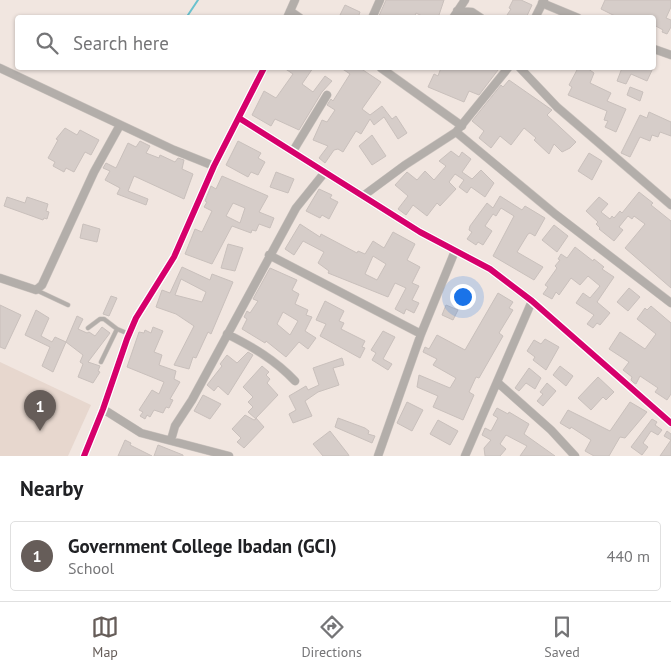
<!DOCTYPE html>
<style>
:root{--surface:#fff;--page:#f6f6f6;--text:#202124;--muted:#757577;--line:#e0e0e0;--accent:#665d59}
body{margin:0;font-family:"PT Sans",sans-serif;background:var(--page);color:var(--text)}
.you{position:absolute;left:462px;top:296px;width:18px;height:18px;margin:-12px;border:4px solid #fff;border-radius:50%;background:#1a73e8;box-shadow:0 0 0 8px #1a73e833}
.badge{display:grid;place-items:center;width:32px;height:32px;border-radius:50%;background:var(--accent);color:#fff;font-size:16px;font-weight:700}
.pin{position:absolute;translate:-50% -41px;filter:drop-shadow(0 1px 2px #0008)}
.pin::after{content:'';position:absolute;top:26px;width:18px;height:15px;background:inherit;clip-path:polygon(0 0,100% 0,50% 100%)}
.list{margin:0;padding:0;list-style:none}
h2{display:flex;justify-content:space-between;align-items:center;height:65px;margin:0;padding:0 20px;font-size:21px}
h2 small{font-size:16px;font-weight:400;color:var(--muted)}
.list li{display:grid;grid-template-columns:32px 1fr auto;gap:15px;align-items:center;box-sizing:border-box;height:70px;margin:0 10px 10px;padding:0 10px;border:1px solid var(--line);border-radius:5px}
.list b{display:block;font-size:19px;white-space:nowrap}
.list p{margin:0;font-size:16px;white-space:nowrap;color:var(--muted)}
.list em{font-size:16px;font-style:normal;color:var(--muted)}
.icon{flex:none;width:28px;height:28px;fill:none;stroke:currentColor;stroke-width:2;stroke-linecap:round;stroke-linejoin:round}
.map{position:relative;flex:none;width:671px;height:456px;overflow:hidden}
.search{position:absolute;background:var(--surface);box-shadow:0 1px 4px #0004;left:15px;right:15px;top:15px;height:55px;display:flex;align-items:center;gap:12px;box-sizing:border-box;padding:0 18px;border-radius:5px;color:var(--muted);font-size:19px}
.sheet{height:145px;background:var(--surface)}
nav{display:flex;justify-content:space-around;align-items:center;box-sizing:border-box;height:70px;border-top:1px solid var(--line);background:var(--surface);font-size:14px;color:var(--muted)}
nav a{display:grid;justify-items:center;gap:2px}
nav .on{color:var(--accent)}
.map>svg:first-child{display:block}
</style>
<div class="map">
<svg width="671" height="456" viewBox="0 0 671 456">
<rect width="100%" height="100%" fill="#f1e6e0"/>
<path fill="#e7d7ce" d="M0 362 91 405 68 456H0Z"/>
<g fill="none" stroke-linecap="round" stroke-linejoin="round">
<path stroke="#6bc2ce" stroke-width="2" d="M186 18 198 0"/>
</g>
<path fill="#d6cdc9" stroke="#c9c0bc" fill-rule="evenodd" d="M386 0H444L438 18H426L416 13 414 18H378Z
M513 0H521L532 5 526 18H505L511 9 509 8Z
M605 0H671V7L666 18 671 20V27L667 34 662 32 663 30 654 25V18H619L601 9Z
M345 5 360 12 358 18H346L340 15Z
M284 68H313L302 84 313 92 325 76 332 81 322 92 299 130 275 119 271 126 252 115 264 91 276 98 293 74Z
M341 68H360L381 82 362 109 370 115 382 106 392 119 396 116 407 133 398 139 384 117 374 125 370 119 361 134 356 131 343 152 338 149 334 150 325 163 319 158 328 146 313 140 322 120 327 122 335 110 327 105 331 99 333 101 350 74Z
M441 68H492L498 70 479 95 469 91 464 102 428 87 434 74 438 76Z
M578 68H587L594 73 590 83 611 93 607 101 626 109 616 132 605 127 608 121 604 120 607 111 568 95 572 87 569 85Z
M622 68H653L647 81 631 74 626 84 617 81Z
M509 80 552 110 547 115 576 142 570 148 562 152 554 144 549 154 534 140 536 138 524 128 511 145 500 136 491 148 479 138 484 131 472 121 501 85 503 87Z
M630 87 643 92 640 101 627 95Z
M649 112 671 122V136L660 132 658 137 652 135 650 141 640 137 630 157 621 153 640 115 647 118Z
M65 128 77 135 80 130 99 140 91 155 85 152 74 172 66 168 64 172 53 166 55 162 48 158 58 140 56 139Z
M372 135 386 156 372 165 359 146Z
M140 141 150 146 146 153 159 158 160 155 175 162 178 158 184 160 182 169 193 174 184 199 134 176 128 191 148 199 146 205 117 194 120 188 105 180 110 171 103 168 106 163 116 168 128 143 136 147Z
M238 141 261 153 258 158 265 162 258 175 251 172 248 177 226 165Z
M451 151 459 157 462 152 471 159 462 172 472 179 481 170 494 183 485 197 471 187 467 193 459 187 464 180 455 174 449 182 456 189 440 206 437 203 427 216 413 205 406 215 398 209 408 196 395 185 407 172 417 180 425 171 434 180 446 166 439 161Z
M589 153 602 161 592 180 578 171Z
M276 172 294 179 288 193 270 187Z
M222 176 268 196 259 212 274 218 270 228 259 224 256 231 252 230 251 233 232 226 212 264 185 254 195 229 202 232 212 211 204 207 207 202 205 201 211 186 216 189ZM233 203 245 208 240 223 226 216Z
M319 189 332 195 330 198 338 202 329 219 322 215 320 218 306 211Z
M639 192 653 203 651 205 671 221V288L625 248 645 224 634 216 632 219 628 216 619 227 623 230 614 241 599 229 600 228 596 224 598 222 586 211 599 197 608 204 601 212 610 219 612 216 614 218 620 211 622 213Z
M500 196 522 210 525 206 545 218 535 236 530 233 528 234 517 252 543 267 534 280 493 256 514 216 501 208 496 216 493 214 485 226 492 231 483 245 478 242 476 245 467 239 472 232 469 230 470 226 487 203 493 208Z
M7 197 25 203 27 197 48 204 46 211 49 212 47 219 44 218 43 220 4 206Z
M83 224 100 229 97 242 80 238Z
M300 224 320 237 321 234 357 253 358 251 365 254 373 241 384 248 393 232 415 244 407 260 420 267 412 283 419 286 412 300 419 303 414 313 406 309 404 314 395 309 406 288 395 283 388 297 328 273 329 271 318 263 324 252 303 241 294 255 285 249ZM373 256 386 264 377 280 365 274Z
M554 225 568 236 557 252 542 240Z
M228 244 243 248 235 271 221 268Z
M575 247 593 261 594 259 604 267 602 269 614 277 597 302 610 313 600 325 597 323 593 328 587 324 594 315 576 303 583 293 590 298 600 286 588 276 580 285 571 278 559 295 556 292 552 299 543 294 548 287 545 285 557 268 555 266 560 260 558 259 561 254 567 258Z
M182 267 210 280 212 274 233 282 211 334 208 332 196 358 193 357 189 369 174 365 194 326 176 314 156 307 162 290 170 293ZM181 279 206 292 202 302 175 295Z
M270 268 297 280 292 290 299 294 295 304 308 310 306 315 312 317 305 331 316 338 308 349 299 342 286 357 266 341 265 343 242 329 247 319 244 317 247 311 250 313 258 301 253 299ZM283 312 298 321 290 335 277 324Z
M629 288 640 297 628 311 617 302Z
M498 293 513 302 509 308 513 310 499 333 503 336 479 378 476 377 469 392 474 395 463 420 433 407 438 396 417 387 419 375 450 388 456 378 433 365 437 359 423 352 425 347 429 349 437 335 465 350Z
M111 296 117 298 109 316 103 314Z
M325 301 344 311 339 321 344 323 341 329 365 341 362 347 365 348 360 358 320 336 326 324 316 320Z
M0 305 21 315 5 349 0 347Z
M446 305 458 310 453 320 442 315Z
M651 306 671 323V394L667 400 655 392 658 388 640 376 636 384 634 383 631 380 632 377 623 370 629 362 609 349 620 332 645 349 656 334 637 319 645 308 647 310Z
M36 310 49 318 41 336 52 342 55 337 66 342 77 316 83 319 78 329 87 333 89 332 95 336 102 327 110 333 88 362 100 366 98 371 100 372 93 383 78 377 83 364 80 362 83 355 66 342 53 372 42 366 50 347 25 335Z
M153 327 163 331 154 352 162 355 159 365 176 371 174 379 180 382 170 399 173 400 169 408 166 407 163 413 154 410 150 417 147 415 145 419 140 416 143 412 139 410 152 390 159 394 164 382 127 367 139 332 144 333 145 330 151 333Z
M383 331 395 337 383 359 392 364 388 370 372 360 376 353 371 350Z
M545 339 559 347 546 370 533 360 535 357 527 351 534 340 541 344Z
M248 352 253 355 228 395 218 386 214 391 207 385 222 366 220 364 227 355 237 363Z
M342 358 344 365 333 368 339 385 318 392 305 401 312 416 293 423 289 414 296 410 289 396 306 386 308 390 319 385 313 368Z
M262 366 269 372 266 375 270 379 267 383 278 395 256 418 264 427 244 448 237 442 241 438 232 429 245 415 254 420 256 419 248 412 253 407 248 402 253 397 243 387Z
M560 366 573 376 566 386 553 375Z
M529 368 541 378 535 389 526 383 519 391 515 388Z
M598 377 614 392 606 400 603 397 591 410 578 398Z
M547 383 556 391 543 406 537 401 543 394 540 392Z
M203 395 221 404 210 419 194 411Z
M407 402 423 410 412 431 397 423Z
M630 402 647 412 625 438 620 437 609 456H594L585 451 591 440 571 427 570 429 560 423 568 410 610 431Z
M497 408 508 414 509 412 529 424 524 434 555 456H520L527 446 506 435 500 444 506 449 500 456H485L484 448 491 440 482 435 485 428 491 431 498 418 493 415Z
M338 418 365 428 369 431 368 434 375 436 372 443 335 427Z
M652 419 657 422 655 425 662 430 658 435 651 431 643 443 648 447 642 455 631 447Z
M438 420 458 431 450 445 430 434Z
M330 431 348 454 349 456H323L313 444Z
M667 431 671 434V456H660L671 440 664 436Z
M125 440 131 443 130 445 152 456H118Z
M158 445 183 455V456H154Z"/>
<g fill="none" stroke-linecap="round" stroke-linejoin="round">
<defs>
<path id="lane" d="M36 290 68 305
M88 328 100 319H104L117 329 129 334
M101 362 117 329"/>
<path id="street" d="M542 3 578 18
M290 11 300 18
M457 11 472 12 481 18
M287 18 295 0
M372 18 380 0
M453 18 465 0
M535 18 544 0
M654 49 671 55
M0 68 174 150 214 166
M381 68 462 126
M520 68 557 107 671 205
M239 118 420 232 490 269 532 301 671 423
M456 132 555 214 671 303
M293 151 327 95
M363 196 405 165 456 132 508 68
M269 255 421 334
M0 278 36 290 42 285 94 172 120 125
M227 334C253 347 275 360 295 381
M497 382 551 430 575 456
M103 409 141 433 229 456
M171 440 175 426 192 400 296 208 325 172
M84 456 103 409 127 339 136 318 174 257 214 166 264 68
M378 456 421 334 455 251
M465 456 532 301"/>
</defs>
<use href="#lane" stroke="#cdc5c0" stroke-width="5"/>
<use href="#street" stroke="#cdc5c0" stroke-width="9"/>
<use href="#lane" stroke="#b3aeaa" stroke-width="4"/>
<use href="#street" stroke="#b3aeaa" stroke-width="8"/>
<defs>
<path id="cycleway" d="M239 118 420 232 490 269 532 301 671 423
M84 456 103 409 127 339 136 318 174 257 214 166 264 68"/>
</defs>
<use href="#cycleway" stroke="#fff" stroke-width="9"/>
<use href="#cycleway" stroke="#d6006c" stroke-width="6"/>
</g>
</svg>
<div class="you"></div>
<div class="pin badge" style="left:40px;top:431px">1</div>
<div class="search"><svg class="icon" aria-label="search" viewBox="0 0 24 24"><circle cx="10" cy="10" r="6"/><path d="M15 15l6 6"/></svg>Search here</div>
</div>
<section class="sheet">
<h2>Nearby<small></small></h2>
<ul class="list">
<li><span class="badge">1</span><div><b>Government College Ibadan (GCI)</b><p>School</p></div><em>440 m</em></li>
</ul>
</section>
<nav>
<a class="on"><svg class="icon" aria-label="map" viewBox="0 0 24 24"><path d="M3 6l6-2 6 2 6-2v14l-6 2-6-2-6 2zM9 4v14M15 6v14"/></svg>Map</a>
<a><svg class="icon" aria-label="directions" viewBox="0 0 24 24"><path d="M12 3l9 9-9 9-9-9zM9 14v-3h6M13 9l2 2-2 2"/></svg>Directions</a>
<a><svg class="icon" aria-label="saved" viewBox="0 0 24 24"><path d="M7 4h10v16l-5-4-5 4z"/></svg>Saved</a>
</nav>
